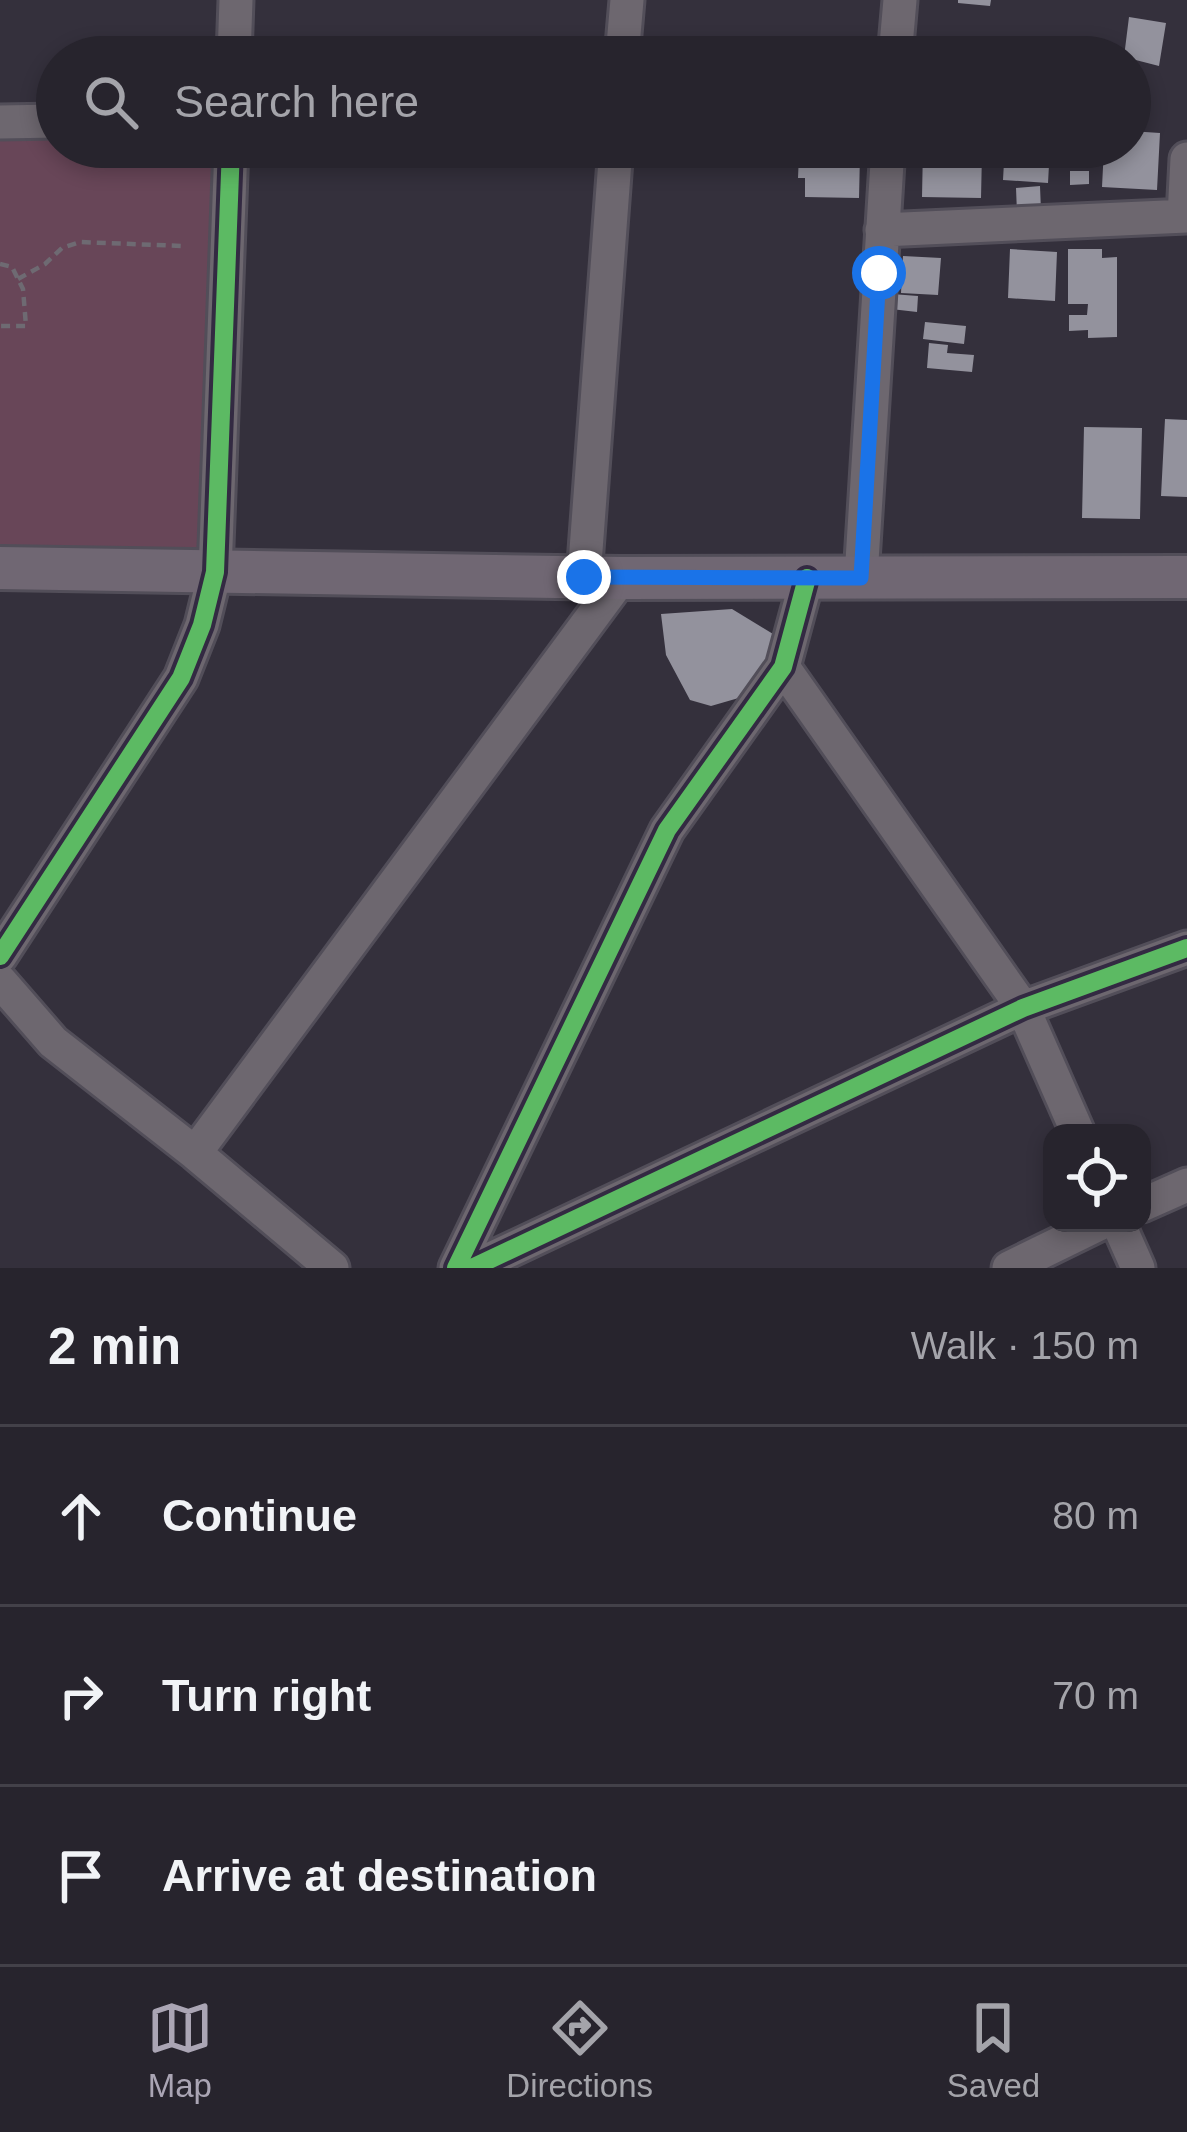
<!DOCTYPE html>
<meta charset="utf-8">
<style>
:root{--surface:#27242d;--page:#333039;--text:#f1f3f6;--muted:#a4a4aa;--line:#434149;--accent:#aaa5b4}
body{margin:0;font-family:Arial,sans-serif;background:var(--page);color:var(--text)}
.controls{position:absolute;right:36px;bottom:36px;display:grid;overflow:hidden;border-radius:24px;box-shadow:0 6px 18px #0003}
.controls button{width:108px;height:108px;display:grid;place-items:center;padding:0;border:0;border-bottom:3px solid var(--line);background:var(--surface);color:var(--text);font:60px sans-serif}
.stop{position:absolute;width:36px;height:36px;margin:-27px;border:9px solid #1a73e8;border-radius:50%;background:#fff}
.stop.end{background:#1a73e8;border-color:#fff;box-shadow:0 3px 12px #0008}
.list{margin:0;padding:0;list-style:none}
h2{display:flex;justify-content:space-between;align-items:center;height:156px;margin:0;padding:0 48px;font-size:51px}
h2 small{font-size:39px;font-weight:400;color:var(--muted)}
.list li{display:grid;grid-template-columns:78px 1fr auto;gap:36px;align-items:center;box-sizing:border-box;height:180px;padding:0 48px;border-top:3px solid var(--line)}
.list b{display:block;font-size:45px;white-space:nowrap}
.list em{font-size:39px;font-style:normal;color:var(--muted)}
.icon{flex:none;width:66px;height:66px;fill:none;stroke:currentColor;stroke-width:2;stroke-linecap:round;stroke-linejoin:round}
.map{position:relative;flex:none;width:1187px;height:1268px;overflow:hidden}
.search{position:absolute;background:var(--surface);box-shadow:0 6px 18px #0003;left:36px;right:36px;top:36px;height:132px;display:flex;align-items:center;gap:30px;box-sizing:border-box;padding:0 42px;border-radius:66px;color:var(--muted);font-size:45px}
.sheet{height:696px;background:var(--surface)}
nav{display:flex;justify-content:space-around;align-items:center;box-sizing:border-box;height:168px;border-top:3px solid var(--line);background:var(--surface);font-size:33px;color:var(--muted)}
nav a{display:grid;justify-items:center;gap:6px}
nav .on{color:var(--accent)}
.map>svg:first-child{display:block}
</style>
<div class="map">
<svg width="1187" height="1268" viewBox="0 0 1187 1268">
<rect width="100%" height="100%" fill="#34303c"/>
<path fill="#684658" d="M57 121V147H231L215 572 0 563V122Z"/>
<path fill="#93929d" d="M958 0H991L990 6 958 3Z
M1129 17 1166 23 1159 66 1124 57Z
M1130 131 1160 133 1157 190 1102 187 1104 147H1130Z
M923 147H965V153H982L981 198 922 197Z
M1050 147 1048 183 1003 180 1004 162 995 161V148Z
M799 154 860 155 859 198 805 197V178H798Z
M1070 171H1089V184L1070 185Z
M1040 186 1041 211 1017 213 1016 188Z
M1010 249 1057 252 1055 301 1008 298Z
M1068 249H1102V258L1117 257V337L1088 338V330L1069 331V315H1087L1088 304H1068Z
M903 256 941 258 938 295 901 293Z
M892 294 918 296 917 312 891 309Z
M925 322 966 326 964 344 923 339Z
M929 343 948 345 947 353 974 355 972 372 927 368Z
M1165 419 1187 420V497L1161 496Z
M1084 427 1142 428 1140 519 1082 518Z
M732 609 778 637V655L749 695 711 706 690 700 666 655 661 614Z"/>
<g fill="none" stroke-linecap="round" stroke-linejoin="round">
<defs>
<path id="minor" d="M234 57 236 0
M622 57 627 0
M895 57 900 0
M0 122 57 121
M1184 216 1187 159
M882 230 1187 216
M584 577 616 147
M861 577 888 147
M783 667 1023 1008 1078 1133
M0 956 181 678 202 625 215 572 231 147
M0 981 53 1042 195 1153 332 1268
M195 1153 621 578
M1142 1205 1187 1185
M1118 1223 1138 1268
M456 1268 667 830 783 667 807 578
M472 1268 1023 1008 1187 948
M1009 1268 1101 1223"/>
<path id="major" d="M0 568 621 578 1187 577"/>
</defs>
<use href="#minor" stroke="#524e59" stroke-width="39"/>
<use href="#major" stroke="#524e59" stroke-width="48"/>
<path stroke="#6e6a72" stroke-width="4.5" stroke-dasharray="9 6" stroke-linecap="butt" d="M0 264 12 267 23 289 26 326H0
M18 279 45 264 62 248 80 242 182 246"/>
<use href="#minor" stroke="#6d676f" stroke-width="33"/>
<use href="#major" stroke="#706773" stroke-width="42"/>
<defs>
<path id="cycleway" d="M0 956 181 678 202 625 215 572 231 147
M456 1268 667 830 783 667 807 578
M472 1268 1023 1008 1187 948"/>
</defs>
<use href="#cycleway" stroke="#332a42" stroke-width="26"/>
<use href="#cycleway" stroke="#5cba63" stroke-width="18"/>
</g>
<g fill="none" stroke-linecap="round" stroke-linejoin="round">
<path stroke="#1a73e8" stroke-width="15" d="M584 577 861 578 879 273"/>
</g>
</svg>
<div class="controls">
<button><svg class="icon" aria-label="locate" viewBox="0 0 24 24"><circle cx="12" cy="12" r="6"/><path d="M12 2v4M12 18v4M2 12h4M18 12h4"/></svg></button>
</div>
<div class="stop" style="left:879px;top:273px"></div>
<div class="stop end" style="left:584px;top:577px"></div>
<div class="search"><svg class="icon" aria-label="search" viewBox="0 0 24 24"><circle cx="10" cy="10" r="6"/><path d="M15 15l6 6"/></svg>Search here</div>
</div>
<section class="sheet">
<h2>2 min<small>Walk · 150 m</small></h2>
<ul class="list">
<li><svg class="icon" aria-label="ahead" viewBox="0 0 24 24"><path d="M12 20V5M6 11l6-6 6 6"/></svg><div><b>Continue</b></div><em>80 m</em></li>
<li><svg class="icon" aria-label="right" viewBox="0 0 24 24"><path d="M7 20v-9h11M14 6l5 5-5 5"/></svg><div><b>Turn right</b></div><em>70 m</em></li>
<li><svg class="icon" aria-label="arrive" viewBox="0 0 24 24"><path d="M6 21V4h12l-3 4 3 4H6"/></svg><div><b>Arrive at destination</b></div></li>
</ul>
</section>
<nav>
<a class="on"><svg class="icon" aria-label="map" viewBox="0 0 24 24"><path d="M3 6l6-2 6 2 6-2v14l-6 2-6-2-6 2zM9 4v14M15 6v14"/></svg>Map</a>
<a><svg class="icon" aria-label="directions" viewBox="0 0 24 24"><path d="M12 3l9 9-9 9-9-9zM9 14v-3h6M13 9l2 2-2 2"/></svg>Directions</a>
<a><svg class="icon" aria-label="saved" viewBox="0 0 24 24"><path d="M7 4h10v16l-5-4-5 4z"/></svg>Saved</a>
</nav>
